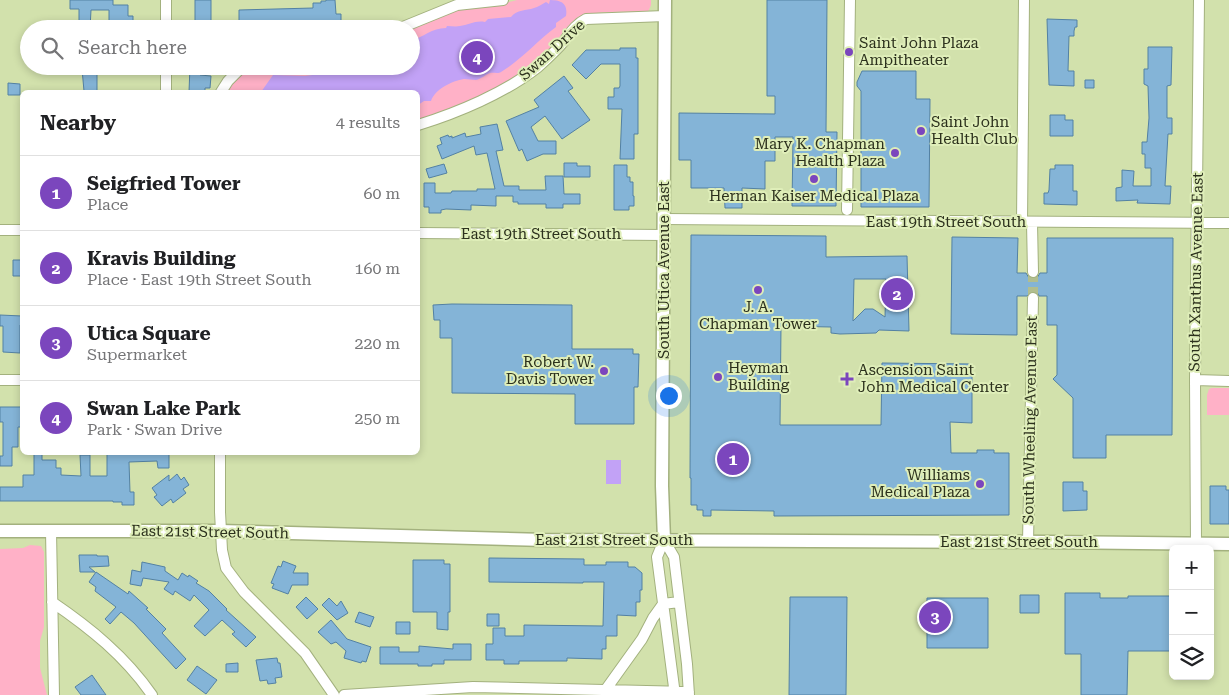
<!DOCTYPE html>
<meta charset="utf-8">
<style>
:root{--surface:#fff;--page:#f2f2f2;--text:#202124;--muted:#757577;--line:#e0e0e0;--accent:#7b46bd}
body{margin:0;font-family:"Roboto Serif",serif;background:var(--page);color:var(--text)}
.controls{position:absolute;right:15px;bottom:15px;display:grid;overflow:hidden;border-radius:8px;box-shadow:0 2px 8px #0003}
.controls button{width:45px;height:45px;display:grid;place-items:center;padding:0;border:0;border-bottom:1px solid var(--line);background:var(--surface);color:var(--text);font:25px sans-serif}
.you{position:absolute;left:668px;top:395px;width:18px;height:18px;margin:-12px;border:4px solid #fff;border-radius:50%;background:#1a73e8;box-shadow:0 0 0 8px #1a73e833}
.badge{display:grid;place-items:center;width:32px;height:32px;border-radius:50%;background:var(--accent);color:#fff;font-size:16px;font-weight:700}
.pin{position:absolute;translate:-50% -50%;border:2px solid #fff;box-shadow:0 1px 5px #0006}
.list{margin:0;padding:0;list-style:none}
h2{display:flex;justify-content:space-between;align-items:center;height:65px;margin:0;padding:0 20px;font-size:21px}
h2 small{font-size:16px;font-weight:400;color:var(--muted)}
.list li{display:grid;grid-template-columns:32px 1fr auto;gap:15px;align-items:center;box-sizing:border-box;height:75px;padding:0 20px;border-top:1px solid var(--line)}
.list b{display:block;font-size:19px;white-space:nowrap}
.list p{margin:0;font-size:16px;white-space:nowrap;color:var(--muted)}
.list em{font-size:16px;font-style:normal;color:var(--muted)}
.icon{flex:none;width:28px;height:28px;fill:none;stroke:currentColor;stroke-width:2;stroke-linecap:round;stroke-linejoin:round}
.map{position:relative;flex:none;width:1229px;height:695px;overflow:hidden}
.search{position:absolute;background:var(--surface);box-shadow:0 2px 8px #0003;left:20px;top:20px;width:400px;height:55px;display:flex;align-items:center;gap:12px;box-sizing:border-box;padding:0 18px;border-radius:28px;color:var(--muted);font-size:19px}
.panel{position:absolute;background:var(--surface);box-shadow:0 2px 8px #0003;left:20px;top:90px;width:400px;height:365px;border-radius:8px}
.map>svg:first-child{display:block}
</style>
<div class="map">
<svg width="1229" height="695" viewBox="0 0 1229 695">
<rect width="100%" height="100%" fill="#d2e1ac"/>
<path fill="#ffb1c7" d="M517 0H651V5L648 12C631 12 593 10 579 17 566 24 550 53 535 65 502 90 456 107 418 121V92H226C232 81 241 72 253 66H411V29L451 11 469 8 488 7Z
M1212 388H1229V415H1207V395L1209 389Z
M30 545 41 546 44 552V627L40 641V668L47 695H0V549L23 548Z"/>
<path fill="#c2a2f6" d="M550 0C562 0 568 4 566 16L556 23V27C537 41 521 60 501 72 498 74 493 72 490 73 485 75 481 79 476 80 472 80 468 79 464 79 452 81 435 89 431 101H424L418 105V92H261L273 75 305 76 328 73 342 75 355 72 364 66H411V41C423 37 432 28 446 28L447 26C451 26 456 27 460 26 468 25 476 20 485 22L488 19 511 17C517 9 526 11 534 8 538 7 542 4 546 2L549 4Z
M606 460H621V484H606Z"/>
<path fill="#84b4d7" stroke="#5381a3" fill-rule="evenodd" d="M70 0H113V5H128V16H133V28H109V10H91L90 29H79V9H70Z
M195 0H211V29H198V21H195Z
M326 0H335L336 14H341V22H331V26L327 27H319V22L253 23 254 29H239V10L313 8V3H321V1H326Z
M767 0H827L826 132H837L836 206H792L793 137H775V161H765V189L742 188V208H725L724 188H691V160H679V113L775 114V96H767Z
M1047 19 1077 20V27H1075L1074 31V36H1069L1068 71H1074V86L1049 85Z
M1148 47H1172L1171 85 1167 86V118H1172V134H1168L1165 186H1171L1170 204 1137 203 1138 200 1116 201V188L1122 187V170L1134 171 1133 186H1151V168H1145V154H1142V142H1147L1149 118 1148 86 1144 84V69H1148Z
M620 48H636V58H638V134H634V159H620L622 109H608V97H614V88H619L620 86V64H601L586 79 572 65 586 50H620Z
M190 66 200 67V75L211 76 210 88H205V92H189Z
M82 69H97V91H84Z
M862 71H916V99H930L929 207H861V91L857 86V82Z
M564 76 573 88 568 91 590 120 562 139 545 116 531 127 538 141H556V154H543L527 161 522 149 519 151 506 121 539 107 534 100Z
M1085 80H1094V88H1085Z
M8 83 20 84V95H8Z
M1050 115H1065V120H1073V136H1050Z
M497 124 503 150 496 151 504 186H519V190H546L545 176H563L564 194H580V204H563V208H546V204H518V202H513V196H496V206L471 205V210L446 209 441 210V213H429V207H424V183H435V193H451L452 191H477V189H495L487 153 476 155 474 146 442 159 437 146 442 144 440 138 448 135 449 137 452 136V138L465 133 466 137 481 134 480 127Z
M564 163H577V166H590V177H564Z
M444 164 447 173 429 178 426 169Z
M614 165H627V177H630V182H633V196H634V206H629V210H614Z
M1055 165H1073V191H1077V205L1044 204V193H1048L1049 190 1050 169H1055Z
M691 235 826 236V257L907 256 909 331 879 330 876 333 840 334 831 333V327L781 326 780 425H881L882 363 972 364V423L950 422 951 453H977V450H994V453H1009V515L774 516V511L711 510V516H703V510H697V505H691V478H690ZM854 279H886L885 317 873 309H865L853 321Z
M952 237 1018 238 1017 273H1026L1029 278 1033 279 1037 278 1040 273H1047V238H1173L1172 435H1106V458H1073V398L1053 379 1057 375V325H1047V296H1039L1037 292 1033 291 1027 296H1017V335L951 334Z
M13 260H22V276H13Z
M452 304 572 305V349H633V354H639L638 387H634V424H575V394L452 393V338H440V320H434L433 305Z
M0 315 22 316V325H20V353L3 352V326H0Z
M0 407H22V427H18V447H12V466H0V456H3V422H0Z
M34 452H42V460H56V468H61V475L81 476 80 455H90V476H107V453H169V468H158L157 461 129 462 130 492H134V505H122V502H113V501H0V487H23V475H34Z
M177 474 181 480 184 477 189 485 183 489 186 493 173 503 171 499 162 506 154 497 157 495 152 488 169 475V481Z
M1063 482H1083V491H1087V510L1063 511Z
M1210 486H1226V490H1229V524H1210Z
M79 555H97V556H108L109 566 89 567 95 572H80Z
M489 558 584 559V565H606V562H628V567H635L642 573V590H640V602H636V616L617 615V636H606V649H602V659L567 658V661H519V664H504V660H486V644H493V628H505V636H524V625L603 626 604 582H583V583L489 582Z
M413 560H444V564H450V612H448V630L437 629V612H413Z
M283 561 296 566 293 573H308V585H292L288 594 272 588 274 584 271 583 278 566 281 567Z
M142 562 165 567V571L178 580 182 573 188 577 189 575 198 581 196 583 209 591 227 609 226 610 256 637 246 647 232 634 235 632 222 620 205 636 194 626 209 610 194 595 190 601 175 591 173 595 164 589 169 582 143 578 141 586 130 584 132 570 141 572Z
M96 572 128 594 129 591 148 608 146 609 166 629 162 633 186 659 176 669 134 623 121 612 110 624 105 619 116 607 95 591 96 587 89 582Z
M1065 593H1100V598H1128V596H1173V651H1128L1127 695H1081V654H1065Z
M1020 595H1039V613H1020Z
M306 597 318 609 307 619 296 607Z
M790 597H847L846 695H789Z
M329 598 337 606 341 601 348 613 337 620 322 605Z
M927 598H988V648H927Z
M359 612 374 617 370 627 355 622Z
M487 614H499V626H487Z
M331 620 347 639 371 647 366 662 362 661 361 663 344 658 346 651 336 642 331 644 318 632Z
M396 622H410V634H396Z
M453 644H471V660H444V664H432V666H418V664H380V647H399V652H419V646L453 649Z
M277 658 278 663H280L282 677 275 678 276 683 268 684 267 680 260 681 256 660Z
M238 663V672H226V664Z
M197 666 217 680 206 694 187 680Z
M92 675 106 695H81L75 687Z"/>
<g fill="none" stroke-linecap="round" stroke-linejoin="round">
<path stroke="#b1be8f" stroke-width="10" stroke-dasharray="10 5" stroke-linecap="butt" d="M1033 272V298"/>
<defs>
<path id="minor" d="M166 29V0
M398 29 457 5 503 0
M166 92V66
M221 92 228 81 243 66
M418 125C457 113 505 93 538 67 547 59 557 50 565 40 571 32 576 24 586 19L665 16
M847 210 850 0
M664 219 1229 223
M1022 223 1024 0
M1032 223 1033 272
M0 230H22
M418 233 664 235
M0 380H22
M1195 380 1229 381
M220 452V512L222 550 226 568 244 592 305 653 334 695
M51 531 54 695
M664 540 674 557 687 664 689 695
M664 540 657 557 675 695
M1028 542 1033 298
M1196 543 1195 380 1199 0
M52 602C90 628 125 656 152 695
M604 692 642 639 653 618 663 604 679 602
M344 695 473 687 689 692"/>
<path id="major" d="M0 531H221L545 540 1049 542 1229 544
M664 540 662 486 665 0"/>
</defs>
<use href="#minor" stroke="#a3b17e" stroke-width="12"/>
<use href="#major" stroke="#a3b17e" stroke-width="15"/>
<use href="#minor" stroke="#fff" stroke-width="10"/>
<use href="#major" stroke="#fff" stroke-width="12"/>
</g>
<g fill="#7b46bd" stroke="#dfeeb9" stroke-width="2">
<circle cx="849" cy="52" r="5"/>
<circle cx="921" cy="131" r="5"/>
<circle cx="895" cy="153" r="5"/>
<circle cx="814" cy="179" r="5"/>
<circle cx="758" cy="290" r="5"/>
<circle cx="604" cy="371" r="5"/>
<circle cx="718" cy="377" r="5"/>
<path d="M844.5 371.5h5v5h5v5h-5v5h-5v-5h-5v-5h5z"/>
<circle cx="980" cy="484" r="5"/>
</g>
<g text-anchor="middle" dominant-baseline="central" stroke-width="4" stroke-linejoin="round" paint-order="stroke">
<g font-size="15" fill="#2c311d" stroke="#dfeeb9" text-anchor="start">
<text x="859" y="43">Saint John Plaza<tspan x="859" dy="17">Ampitheater</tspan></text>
<text x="931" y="122">Saint John<tspan x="931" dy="17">Health Club</tspan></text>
<text x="885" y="144" text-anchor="end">Mary K. Chapman<tspan x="885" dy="17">Health Plaza</tspan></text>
<text x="814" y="196" text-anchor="middle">Herman Kaiser Medical Plaza</text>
<text x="758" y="307" text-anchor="middle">J. A.<tspan x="758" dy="17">Chapman Tower</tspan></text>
<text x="594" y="362" text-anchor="end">Robert W.<tspan x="594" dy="17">Davis Tower</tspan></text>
<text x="728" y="368">Heyman<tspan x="728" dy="17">Building</tspan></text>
<text x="858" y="370">Ascension Saint<tspan x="858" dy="17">John Medical Center</tspan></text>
<text x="970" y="475" text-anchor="end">Williams<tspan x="970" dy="17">Medical Plaza</tspan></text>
</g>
<g font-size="15" fill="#2c311d" stroke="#dfeeb9">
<text transform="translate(552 50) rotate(-42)">Swan Drive</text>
<text x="946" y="222">East 19th Street South</text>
<text x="541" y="234">East 19th Street South</text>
<text transform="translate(664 270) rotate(-90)">South Utica Avenue East</text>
<text transform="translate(1196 272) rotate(-89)">South Xanthus Avenue East</text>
<text transform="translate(1030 420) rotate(-89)">South Wheeling Avenue East</text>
<text transform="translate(210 532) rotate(1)">East 21st Street South</text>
<text x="614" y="540">East 21st Street South</text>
<text x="1019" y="542">East 21st Street South</text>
</g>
</g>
</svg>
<div class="controls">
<button>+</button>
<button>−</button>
<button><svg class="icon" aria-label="layers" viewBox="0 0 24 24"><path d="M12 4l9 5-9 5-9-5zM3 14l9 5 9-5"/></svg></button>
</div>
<div class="you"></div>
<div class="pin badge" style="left:733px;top:459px">1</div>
<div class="pin badge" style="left:897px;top:294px">2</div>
<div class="pin badge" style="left:935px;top:617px">3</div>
<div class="pin badge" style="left:477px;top:57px">4</div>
<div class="search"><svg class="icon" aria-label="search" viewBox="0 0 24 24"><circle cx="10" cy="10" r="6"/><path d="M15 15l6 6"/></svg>Search here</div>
<section class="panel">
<h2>Nearby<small>4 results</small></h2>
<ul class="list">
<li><span class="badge">1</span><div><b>Seigfried Tower</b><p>Place</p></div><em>60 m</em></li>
<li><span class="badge">2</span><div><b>Kravis Building</b><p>Place · East 19th Street South</p></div><em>160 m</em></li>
<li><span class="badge">3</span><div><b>Utica Square</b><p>Supermarket</p></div><em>220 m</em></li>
<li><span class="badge">4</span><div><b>Swan Lake Park</b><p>Park · Swan Drive</p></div><em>250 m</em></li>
</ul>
</section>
</div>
